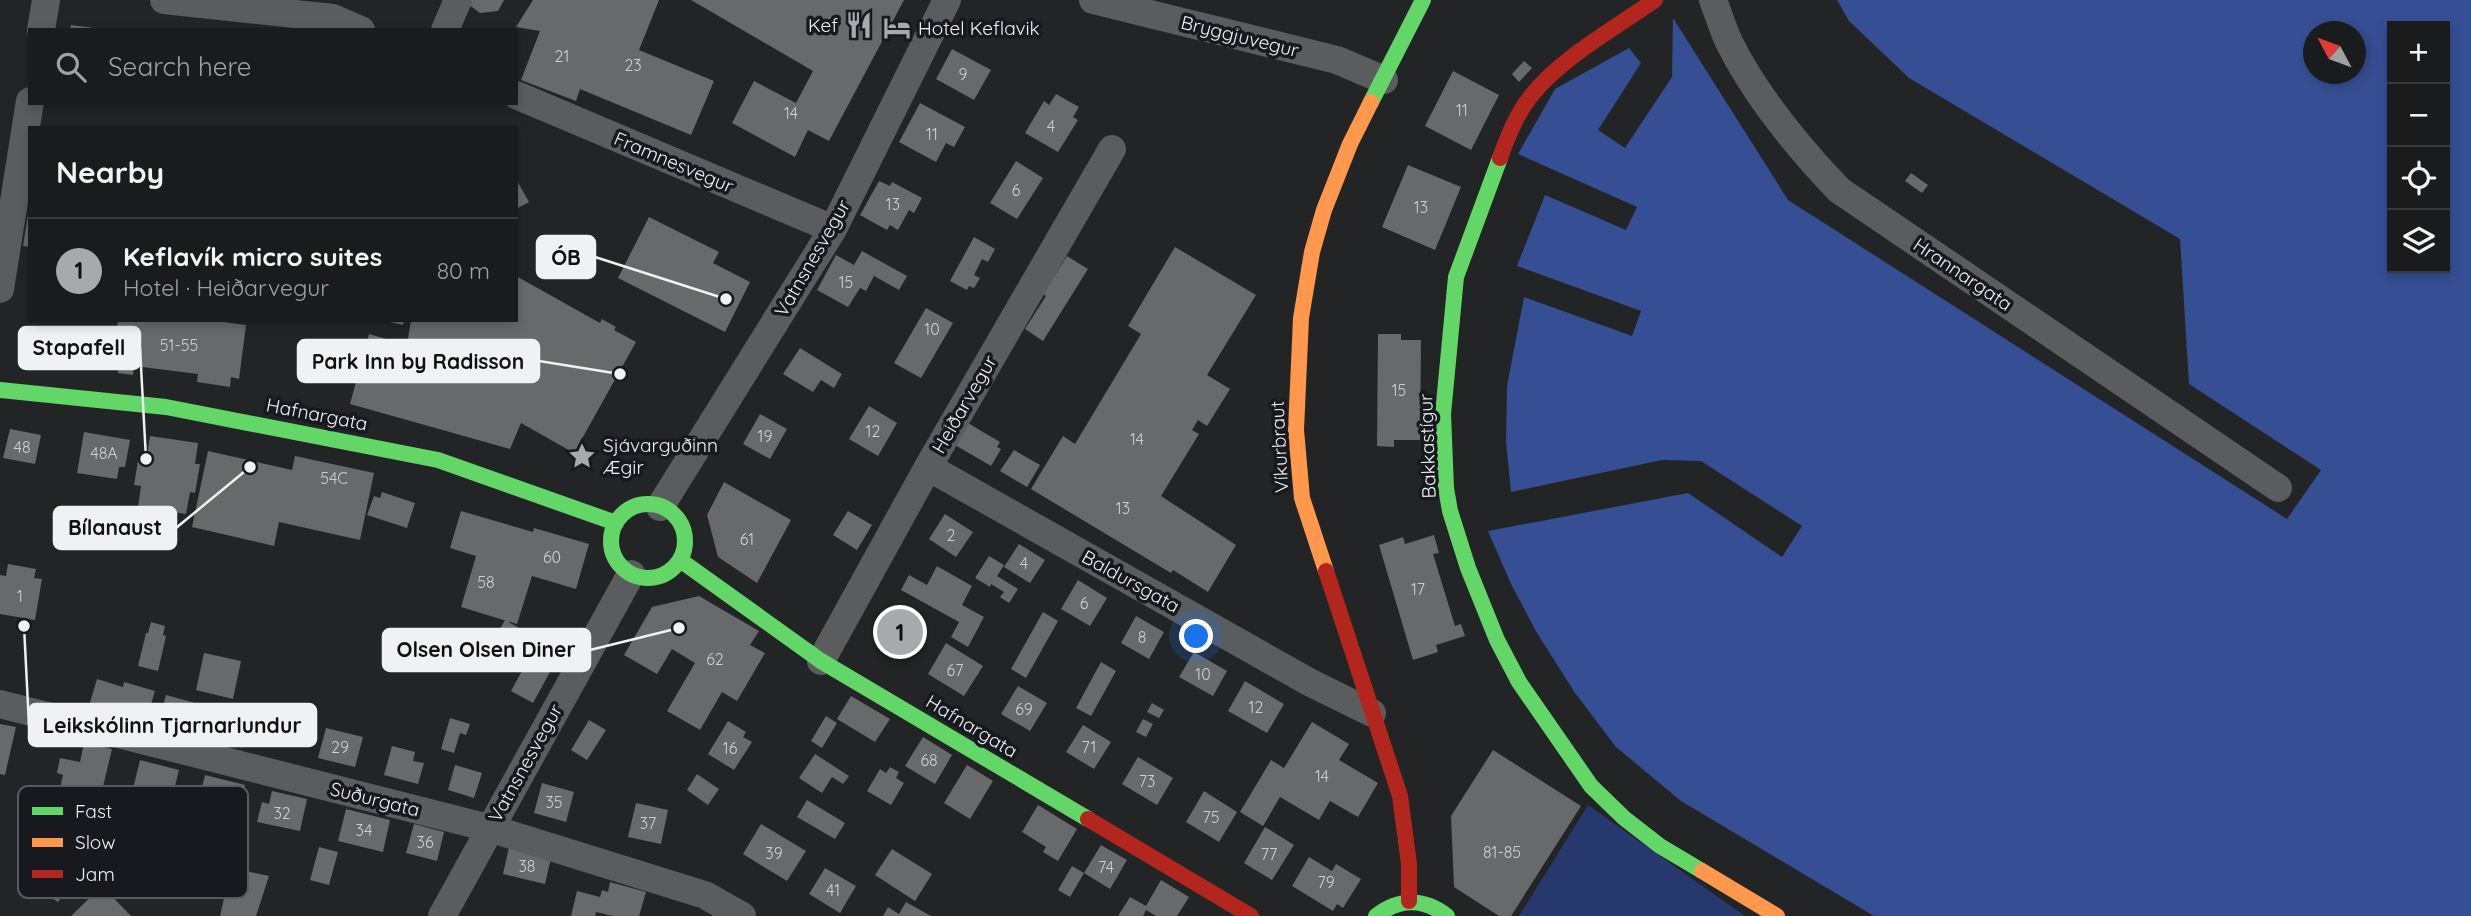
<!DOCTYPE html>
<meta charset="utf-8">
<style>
:root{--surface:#1a1b1c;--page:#232425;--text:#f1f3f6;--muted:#9fa1a3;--line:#38393b;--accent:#a7a9ac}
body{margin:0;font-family:Quicksand,sans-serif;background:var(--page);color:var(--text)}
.controls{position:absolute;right:21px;top:21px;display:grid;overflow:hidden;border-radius:0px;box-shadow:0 4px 10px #0003}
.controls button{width:63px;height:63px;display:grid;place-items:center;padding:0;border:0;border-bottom:2px solid var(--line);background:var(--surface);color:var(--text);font:35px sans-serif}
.compass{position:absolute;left:2303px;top:21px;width:63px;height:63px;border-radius:50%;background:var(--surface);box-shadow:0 4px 10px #0003;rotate:311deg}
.you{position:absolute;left:1197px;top:637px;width:24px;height:24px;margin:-18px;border:5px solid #fff;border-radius:50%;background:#1a73e8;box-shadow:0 0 0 10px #1a73e833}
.badge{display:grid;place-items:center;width:46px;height:46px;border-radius:50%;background:var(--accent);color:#111;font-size:23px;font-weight:700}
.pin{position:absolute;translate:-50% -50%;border:4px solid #fff;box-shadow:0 2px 7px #0006}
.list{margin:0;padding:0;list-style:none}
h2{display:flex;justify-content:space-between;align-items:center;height:91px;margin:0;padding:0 28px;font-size:30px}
h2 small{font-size:23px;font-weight:400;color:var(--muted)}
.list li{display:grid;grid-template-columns:46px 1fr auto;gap:21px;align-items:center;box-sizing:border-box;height:105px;padding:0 28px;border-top:2px solid var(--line)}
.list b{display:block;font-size:26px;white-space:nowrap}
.list p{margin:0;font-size:23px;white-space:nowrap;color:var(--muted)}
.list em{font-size:23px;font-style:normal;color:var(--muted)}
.icon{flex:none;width:38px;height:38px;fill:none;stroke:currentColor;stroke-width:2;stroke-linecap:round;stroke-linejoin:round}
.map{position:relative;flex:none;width:2471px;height:916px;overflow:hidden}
.search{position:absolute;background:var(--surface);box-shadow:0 4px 10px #0003;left:28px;top:28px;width:490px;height:77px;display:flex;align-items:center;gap:18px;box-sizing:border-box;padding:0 24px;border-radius:0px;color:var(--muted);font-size:26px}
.panel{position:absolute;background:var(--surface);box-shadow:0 4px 10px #0003;left:28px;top:126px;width:490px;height:196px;border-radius:0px}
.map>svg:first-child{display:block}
</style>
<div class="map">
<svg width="2471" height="916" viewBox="0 0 2471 916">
<rect width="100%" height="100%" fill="#222426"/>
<path fill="#26386d" d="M1588 805 1745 916H1519Z"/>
<path fill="#364e93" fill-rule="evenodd" d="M1837 0H2471V916H1874L1681 801 1616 747 1575 693 1537 633 1511 584 1488 531 1688 493 1782 557 1802 526 1701 461 1662 460 1511 492 1506 441 1507 386 1524 297 1632 336 1641 311 1517 266 1545 195 1626 230 1637 207 1518 154 1555 89 1629 48 1641 63 1598 130 1625 148 1672 77 1673 18 1788 200 2287 519 2321 470 2189 384 2180 239 1909 78 1849 21ZM2392 26H2445V268H2392ZM2314 32H2356V74H2314Z"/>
<path fill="#67696b" d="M471 0H504L498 11 480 13 468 4Z
M533 0H659L639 50 714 81 691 135 580 89 576 101 521 80 540 31 516 27Z
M691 0H904L829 141 808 130 795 157 732 123 754 81 796 103 813 71Z
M71 25 94 28V30H70Z
M952 49 991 70 974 100 936 79Z
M1524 61 1532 68 1519 82 1512 74Z
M1453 71 1499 95 1471 150 1425 126Z
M1056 94 1079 107 1073 117 1078 120 1058 152 1025 133 1044 101 1049 105Z
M920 103 965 127 954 147 946 143 936 162 899 142Z
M1016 161 1043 178 1017 219 990 203Z
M1408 165 1461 187 1435 250 1382 227Z
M1911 173 1928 185 1922 193 1905 181Z
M516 179 529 202 516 209Z
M879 181 890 186 892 182 922 198 914 213 909 210 898 230 890 225 887 230 860 215Z
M28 215H30V247L23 246Z
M649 217 719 252 713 263 750 282 725 332 618 278Z
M974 237 995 249 988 262 982 259 974 275 980 278 974 288 969 286 967 290 950 281Z
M1175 247 1256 295 1207 375 1230 389 1207 426 1198 420 1192 430 1199 434 1161 496 1236 545 1208 592 1173 570 1171 573 1031 489 1063 436 1075 444 1141 334 1128 326Z
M862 251 907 276 899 290 874 276 866 291 860 288 848 307 817 290 836 255 854 265Z
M1067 256 1088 269 1043 341 1025 329 1046 296 1043 294Z
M516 276 600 323 602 319 616 327 614 330 636 342 574 453 521 423 510 449 350 404 369 334 407 345 411 320H516Z
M926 308 953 323 921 378 894 363Z
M118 320H207L246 325 239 379 231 377 230 387 197 382 198 374 134 366 133 375 118 373 119 365H112Z
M381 320H404L403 325Z
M1378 334H1401V340H1421L1420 440H1394V447L1377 446Z
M800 348 842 374 834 388 821 380 813 392 783 374Z
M869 406 897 423 878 456 849 439Z
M760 414 787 429 770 459 743 444Z
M968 423 1000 442 997 447 1001 449 991 466 955 445Z
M10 429 41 435 35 464 3 458Z
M84 432 130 440 125 467H119L117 479 77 473Z
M150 436 198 443 195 464H200L195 493 190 492 186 514 138 507 141 486 134 485 139 455 147 456Z
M1014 450 1040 465 1027 487 1000 471Z
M208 451 292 470 295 456 374 473 360 540 279 522 274 546 192 527Z
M724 482 791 520 757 583 718 557 707 515Z
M382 492 415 503 407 528 367 515 374 496 380 498Z
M461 511 533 532 534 528 589 544 576 589 532 576 517 624 461 607 476 556 450 548Z
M848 511 872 525 857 550 833 535Z
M945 514 973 532 956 557 929 539Z
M1434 535 1439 553 1433 554 1455 626 1461 624 1465 636 1436 645 1438 652 1413 660 1379 545 1403 537 1405 544Z
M1019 544 1045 560 1030 583 1004 567Z
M989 556 1004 565 997 576 1018 589 1009 603 1000 597 1004 592 991 584 990 587 975 578Z
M8 564 36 569 34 578 42 579 35 620 0 614V575L6 576Z
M937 566 972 586 962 605 984 617 968 647 951 637 959 622 901 590 909 575 927 585Z
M1078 580 1107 598 1090 626 1061 609Z
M699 596 759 631 750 645 765 653 737 701 722 692 700 730 667 711 695 663 672 649 657 674 624 655 652 607Z
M892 610 923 628 908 654 877 635Z
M1043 612 1058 621 1026 678 1011 669Z
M1136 616 1164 632 1149 659 1121 643Z
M505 620 535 637 527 653 496 636Z
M151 622 165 626 163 635 166 636 158 671 138 666 146 633H148Z
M946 643 983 666 964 696 928 674Z
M1194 652 1227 671 1213 696 1179 677Z
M204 653 241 661 233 699 196 690Z
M528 660 550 672 533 703 511 691Z
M1101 662 1116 671 1091 716 1076 708Z
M97 679 123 687 124 682 155 691 146 721 89 706Z
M1245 681 1284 704 1267 733 1228 711Z
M1018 686 1047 703 1030 731 1001 714Z
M166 695 195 703 189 729 159 721Z
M851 696 890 719 875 742 837 719Z
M1152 703 1164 710 1159 718 1147 712Z
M826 716 837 723 822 748 811 741Z
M450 718 470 724 466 735 460 733 454 753 441 749Z
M1143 719 1153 724 1146 737 1136 732Z
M589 720 606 730 587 760 571 750Z
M728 721 746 732 743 737 752 742 734 770 708 754Z
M1312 722 1349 744 1339 760 1378 783 1358 817 1330 801 1319 820 1280 797 1263 826 1240 812 1271 760 1284 768Z
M0 724 16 727 5 775 0 774Z
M1083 725 1111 742 1094 769 1066 752Z
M326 728 363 737 355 767 318 758Z
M923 737 952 755 935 784 905 766Z
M84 743 112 749 102 791 96 789 90 812 56 805 63 775 57 773 60 758 80 762Z
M392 746 415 752 413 761 424 763 418 784 384 775Z
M1493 750 1581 806 1511 916H1499L1454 887 1451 816Z
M815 754 849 776 843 784 832 777 822 793 799 778Z
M1138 757 1173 778 1157 805 1122 784Z
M140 760 179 770 173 794 167 792 164 805 131 797Z
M455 765 482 773 474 798 448 790Z
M967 765 993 781 970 819 944 803Z
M890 767 899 772 896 778 904 783 891 805 867 791 880 769 886 773Z
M697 774 719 789 708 805 687 790Z
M205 775 245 785 241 800 235 799 231 816 197 808Z
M542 783 574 792 566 822 534 813Z
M272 791 307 799 300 831 257 822 262 802 269 804Z
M1204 791 1237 812 1219 842 1186 822Z
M807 800 845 823 835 839 797 817Z
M636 803 668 810 661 844 628 837Z
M1038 805 1077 829 1058 861 1043 852 1046 847 1022 832Z
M346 809 390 820 383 852 338 841Z
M414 824 444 832 437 861 406 853Z
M761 824 806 851 787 881 743 854Z
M1265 827 1294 845 1272 880 1244 863Z
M1101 845 1127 860 1110 889 1084 873 1070 897 1058 890 1072 866 1084 873Z
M319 847 338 852 329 885 310 880Z
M509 847 551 858 545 884 503 874Z
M892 849 932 874 915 901 875 875Z
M43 852 79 874 68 891 63 887 59 894 62 896 58 902 44 893 42 897 22 885Z
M1309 857 1332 871 1336 864 1361 879 1343 908 1337 904 1333 911 1292 886Z
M228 867 269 876 256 916H220L226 889 223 888Z
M825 868 856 886 840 913 809 894Z
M1161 880 1189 897 1177 916H1156L1146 910 1143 916H1118L1130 897 1146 906Z
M610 882 646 892 639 916H613L596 912 595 916H571L577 891 600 897 602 890 608 892Z
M102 886 131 916H71Z
M906 902 931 916H883L888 907 899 914Z"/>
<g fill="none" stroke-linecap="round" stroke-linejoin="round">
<path stroke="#5b5c5e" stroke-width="28" d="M164 0 333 18 361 30
M1093 0 1337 60 1384 80
M1713 0C1719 15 1723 31 1731 46 1758 99 1798 147 1839 190L2278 488
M41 30 46 0
M445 30 458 0
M516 95 833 229
M0 289 30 101
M928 467 1309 682 1372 713
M660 507 833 229 947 0
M821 661 928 467 1112 149
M0 704 489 828 705 895 742 916
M442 916 631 574"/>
<path stroke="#63d668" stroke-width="16" d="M1371 102 1423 0
M1500 158 1456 277 1443 414 1446 488 1450 511 1468 568 1497 640 1519 682 1591 786 1624 818 1660 846 1702 871
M0 390 166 407 438 460 616 523
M611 541a37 37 0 1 1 74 0a37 37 0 1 1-74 0Z
M680 560 821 661 1088 819
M1376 916C1399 898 1424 898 1447 916"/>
<path stroke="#ff974d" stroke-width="16" d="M1326 571 1302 498 1296 430 1301 318 1312 252 1324 210 1350 144 1371 102
M1702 871 1777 916"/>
<path stroke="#b3261e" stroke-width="16" d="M1500 158C1507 138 1515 117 1528 100 1556 61 1615 28 1655 0
M1326 571 1400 796 1409 864V901
M1088 819 1251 916"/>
</g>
<defs>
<symbol id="restaurant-bare" viewBox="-9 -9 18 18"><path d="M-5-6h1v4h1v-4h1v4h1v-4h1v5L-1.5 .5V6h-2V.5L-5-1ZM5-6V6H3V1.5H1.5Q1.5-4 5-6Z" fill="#a7a9ac" stroke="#17191e" stroke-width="2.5" paint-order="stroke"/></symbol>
<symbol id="hotel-bare" viewBox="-9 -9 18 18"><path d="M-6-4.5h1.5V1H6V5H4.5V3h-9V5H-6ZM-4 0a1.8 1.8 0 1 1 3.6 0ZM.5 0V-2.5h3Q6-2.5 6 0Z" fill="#a7a9ac" stroke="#17191e" stroke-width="2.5" paint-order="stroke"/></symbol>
<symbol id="sight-bare" viewBox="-9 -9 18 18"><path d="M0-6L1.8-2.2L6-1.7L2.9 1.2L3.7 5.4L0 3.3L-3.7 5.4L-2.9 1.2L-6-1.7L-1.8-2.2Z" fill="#a7a9ac" stroke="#17191e" stroke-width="2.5" paint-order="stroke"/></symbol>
</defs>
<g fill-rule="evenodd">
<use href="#restaurant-bare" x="840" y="6" width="38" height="38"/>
<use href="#hotel-bare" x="878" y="9" width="38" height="38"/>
<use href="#sight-bare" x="563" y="437" width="38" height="38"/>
</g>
<g text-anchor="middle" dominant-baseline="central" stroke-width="7" stroke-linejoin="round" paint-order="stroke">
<g font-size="16" fill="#cdcfd2">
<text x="562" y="56">21</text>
<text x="633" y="65">23</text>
<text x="963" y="74">9</text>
<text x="1462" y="110">11</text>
<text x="791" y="113">14</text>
<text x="1051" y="126">4</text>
<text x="932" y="134">11</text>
<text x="1016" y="190">6</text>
<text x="893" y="204">13</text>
<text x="1421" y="207">13</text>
<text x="846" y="282">15</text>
<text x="932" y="329">10</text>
<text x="179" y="345">51-55</text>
<text x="1399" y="390">15</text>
<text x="873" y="431">12</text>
<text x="765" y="436">19</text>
<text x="1137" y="439">14</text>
<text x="22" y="447">48</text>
<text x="104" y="453">48A</text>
<text x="334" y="478">54C</text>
<text x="1123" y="508">13</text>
<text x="951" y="535">2</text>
<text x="747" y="539">61</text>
<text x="552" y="557">60</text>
<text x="1024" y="563">4</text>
<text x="486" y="582">58</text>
<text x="1418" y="589">17</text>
<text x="20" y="596">1</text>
<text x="1084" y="603">6</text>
<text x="1142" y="637">8</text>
<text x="715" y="659">62</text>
<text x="955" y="670">67</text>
<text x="1203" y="674">10</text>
<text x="1256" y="707">12</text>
<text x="1024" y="709">69</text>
<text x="340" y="747">29</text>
<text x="1089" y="747">71</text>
<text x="730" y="748">16</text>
<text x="929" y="760">68</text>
<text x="1322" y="776">14</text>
<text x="1147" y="781">73</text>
<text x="554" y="802">35</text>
<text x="282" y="813">32</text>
<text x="1211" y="817">75</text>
<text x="648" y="823">37</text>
<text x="364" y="830">34</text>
<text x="425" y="842">36</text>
<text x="1502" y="852">81-85</text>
<text x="774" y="853">39</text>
<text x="1269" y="854">77</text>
<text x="527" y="866">38</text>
<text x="1106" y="867">74</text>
<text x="1326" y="882">79</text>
<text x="833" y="890">41</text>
</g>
<g font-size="19" fill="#eff1f4" stroke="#17191e" text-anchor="start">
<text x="838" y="25" text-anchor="end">Kef</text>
<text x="918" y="28">Hotel Keflavik</text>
<text x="603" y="445">Sjávarguðinn<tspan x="603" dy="22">Ægir</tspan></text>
</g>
<g font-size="19" fill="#eff1f4" stroke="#17191e">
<text transform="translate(1240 36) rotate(14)">Bryggjuvegur</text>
<text transform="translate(674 162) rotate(23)">Framnesvegur</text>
<text transform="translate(812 258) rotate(-60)">Vatnsnesvegur</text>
<text transform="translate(1963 274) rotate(34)">Hrannargata</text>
<text transform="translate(964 404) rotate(-60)">Heiðarvegur</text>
<text transform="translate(317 414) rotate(11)">Hafnargata</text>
<text transform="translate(1427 446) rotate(-92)">Bakkastígur</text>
<text transform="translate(1279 447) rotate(-93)">Víkurbraut</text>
<text transform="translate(1131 581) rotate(29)">Baldursgata</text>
<text transform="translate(972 726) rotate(31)">Hafnargata</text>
<text transform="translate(525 763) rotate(-61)">Vatnsnesvegur</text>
<text transform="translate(375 799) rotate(14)">Suðurgata</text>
</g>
</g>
<rect x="18" y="786" width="230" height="112" rx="10" fill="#17191e" stroke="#585a5e" stroke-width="2"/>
<rect x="32" y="807" width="31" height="8" fill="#63d668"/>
<rect x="32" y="838" width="31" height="9" fill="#ff974d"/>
<rect x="32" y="870" width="31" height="8" fill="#b3261e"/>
<g font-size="19" fill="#eff1f4">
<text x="75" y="818">Fast</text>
<text x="75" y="849">Slow</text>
<text x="75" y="881">Jam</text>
</g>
<path fill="none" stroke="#eff1f4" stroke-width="2.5" d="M726 299L595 257M146 459L140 348M620 374L539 361M250 467L176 528M679 628L590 650M24 626L29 725"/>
<g fill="#eff1f4" stroke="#17191e" stroke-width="2.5">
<circle cx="726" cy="299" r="7"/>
<circle cx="146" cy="459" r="7"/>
<circle cx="620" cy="374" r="7"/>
<circle cx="250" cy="467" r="7"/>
<circle cx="679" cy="628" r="7"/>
<circle cx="24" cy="626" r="7"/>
</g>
<g fill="#eff1f4" stroke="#eff1f4" stroke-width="2.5">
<rect x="537" y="236" width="58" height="42" rx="7"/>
<rect x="19" y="327" width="121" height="42" rx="7"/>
<rect x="298" y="340" width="241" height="42" rx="7"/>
<rect x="54" y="507" width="122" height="42" rx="7"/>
<rect x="383" y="629" width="207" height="42" rx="7"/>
<rect x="29" y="704" width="287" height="42" rx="7"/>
</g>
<g font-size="21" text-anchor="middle" font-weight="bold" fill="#111">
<text x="566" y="265">ÓB</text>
<text x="79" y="355">Stapafell</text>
<text x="418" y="369">Park Inn by Radisson</text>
<text x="115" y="535">Bílanaust</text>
<text x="486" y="657">Olsen Olsen Diner</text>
<text x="172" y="733">Leikskólinn Tjarnarlundur</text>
</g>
</svg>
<div class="controls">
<button>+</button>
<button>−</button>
<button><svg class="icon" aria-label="locate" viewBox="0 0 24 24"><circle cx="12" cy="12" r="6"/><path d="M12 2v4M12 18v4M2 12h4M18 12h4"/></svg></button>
<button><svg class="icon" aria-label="layers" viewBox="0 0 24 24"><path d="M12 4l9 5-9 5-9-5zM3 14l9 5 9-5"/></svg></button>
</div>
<svg class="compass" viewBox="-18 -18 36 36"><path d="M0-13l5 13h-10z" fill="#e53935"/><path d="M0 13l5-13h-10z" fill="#9fa1a3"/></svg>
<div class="you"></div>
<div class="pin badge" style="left:900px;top:632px">1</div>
<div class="search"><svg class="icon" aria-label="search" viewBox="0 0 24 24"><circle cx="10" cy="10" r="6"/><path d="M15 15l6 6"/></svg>Search here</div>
<section class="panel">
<h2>Nearby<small></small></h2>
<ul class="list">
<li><span class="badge">1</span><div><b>Keflavík micro suites</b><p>Hotel · Heiðarvegur</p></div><em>80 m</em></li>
</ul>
</section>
</div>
